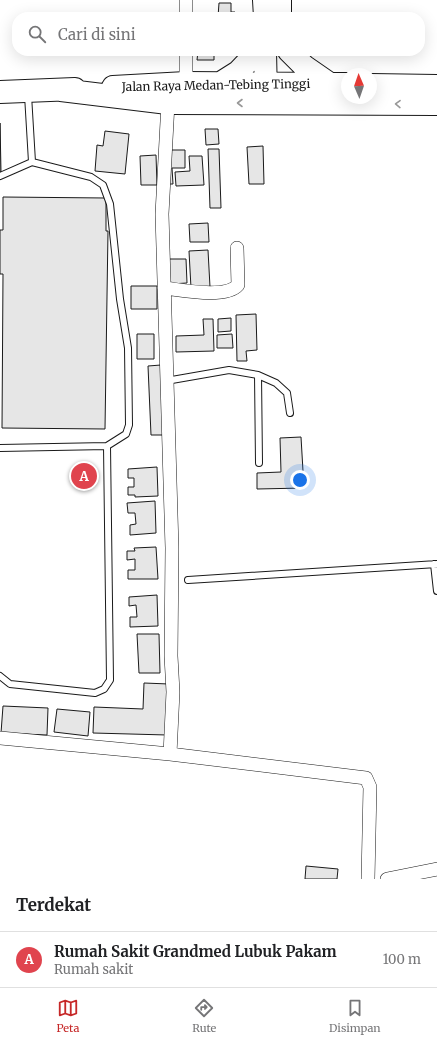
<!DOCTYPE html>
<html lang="id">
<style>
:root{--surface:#fff;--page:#f6f6f6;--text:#202124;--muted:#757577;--line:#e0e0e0;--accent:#c62828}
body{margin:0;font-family:Merriweather,serif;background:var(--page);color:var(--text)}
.compass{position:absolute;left:341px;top:68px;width:36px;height:36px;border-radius:50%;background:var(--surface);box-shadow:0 4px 16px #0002;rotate:358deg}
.you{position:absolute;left:300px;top:480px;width:14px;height:14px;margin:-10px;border:3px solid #fff;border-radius:50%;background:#1a73e8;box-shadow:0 0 0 6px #1a73e833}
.badge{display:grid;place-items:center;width:26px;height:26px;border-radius:50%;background:var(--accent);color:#fff;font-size:13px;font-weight:700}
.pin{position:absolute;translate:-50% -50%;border:2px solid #fff;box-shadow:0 1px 4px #0006}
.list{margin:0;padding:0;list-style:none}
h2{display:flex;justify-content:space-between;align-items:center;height:52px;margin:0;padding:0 16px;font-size:17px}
h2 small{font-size:13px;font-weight:400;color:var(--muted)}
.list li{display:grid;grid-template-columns:26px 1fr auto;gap:12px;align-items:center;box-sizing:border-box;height:56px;padding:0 16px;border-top:1px solid var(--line)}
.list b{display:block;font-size:15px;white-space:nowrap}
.list p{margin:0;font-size:13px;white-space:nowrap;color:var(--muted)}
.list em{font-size:13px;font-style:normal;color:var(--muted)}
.icon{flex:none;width:22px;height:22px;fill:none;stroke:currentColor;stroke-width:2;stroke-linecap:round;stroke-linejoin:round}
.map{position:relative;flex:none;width:437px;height:879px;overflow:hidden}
.search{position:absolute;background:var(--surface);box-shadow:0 4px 16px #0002;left:12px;right:12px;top:12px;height:44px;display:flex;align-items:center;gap:10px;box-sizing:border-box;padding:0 14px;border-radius:16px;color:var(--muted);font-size:15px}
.sheet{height:108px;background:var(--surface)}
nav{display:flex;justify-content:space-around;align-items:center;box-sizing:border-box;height:56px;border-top:1px solid var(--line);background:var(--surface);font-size:11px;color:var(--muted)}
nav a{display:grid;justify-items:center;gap:2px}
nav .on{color:var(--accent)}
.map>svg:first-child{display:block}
</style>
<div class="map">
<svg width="437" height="879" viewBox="0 0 437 879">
<rect width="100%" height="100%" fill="#fff"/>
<path fill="#e6e6e6" stroke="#1a1a1a" d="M219 3H231V12H235V17H218Z
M198 15 215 16V17H198Z
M198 51H214V60H197Z
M218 51H235V54H218Z
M0 123 1 172H0Z
M205 129H218L219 144 206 145Z
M105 131 129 134 125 174 95 171 97 145 103 146Z
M263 146 264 184H249L247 147Z
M208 149H219L221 208H210Z
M167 150H185V168H172L173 184H168Z
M156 155 157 185H141L140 156Z
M189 156H202L204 185 176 186 175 172 190 171Z
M3 197 106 198V231H108L105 429 2 428 3 274H0V230H3Z
M208 223 209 242H190L189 224Z
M208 250 210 287 191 288 189 251Z
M169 259H186L187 283 170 284Z
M131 286H157V309H131Z
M256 314 257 350 246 351 247 361H237L236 315Z
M231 318V331L218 332V319Z
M203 319H213L214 351 176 352V336L204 335Z
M137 334H154V359H137Z
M232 334 233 348H217V335Z
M161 365 163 435H151L148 366Z
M301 437 304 488 257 489V473L281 472 280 438Z
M157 467 158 496 135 497V495H128V487H134V478H128V469Z
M155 501 156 533 130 535V525L136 524 135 513H128L127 503Z
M156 547 158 579H128V570H135V559L127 560V551H135L134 548Z
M157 595 158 626 130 627V617H137L136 605 129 606V597Z
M137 634H159L160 673H139Z
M144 683 169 684 167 735 93 733 94 707 143 709Z
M3 706 48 708 47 735 1 733Z
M57 709 90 712 88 736 54 732Z
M306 866 338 869 337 879H305Z"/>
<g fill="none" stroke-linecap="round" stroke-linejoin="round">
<defs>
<path id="lane" d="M28 95 32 162
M0 176 32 162 91 177 103 185 110 204 120 299 128 348 129 425 126 434 107 446 110 680 104 689 95 693 10 684 0 676
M258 375 259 463
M166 381 229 370 258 375 276 383 287 393 290 413
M0 448 107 446
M434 564 437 591
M188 580 437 564"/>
<path id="street" d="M186 0V17
M186 51V83
M168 103 162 214 172 548 171 656 173 692 170 754
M164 288C182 290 226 299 238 285L237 248
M0 738 170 754 366 778 370 787 368 879
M387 879 437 869"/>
<path id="highway" d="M264 0 265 17
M280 0V17
M265 51 266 97
M289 51 304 66 330 84
M219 84 238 72 258 51
M371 85 437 86
M113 87 186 83 347 84
M61 90 168 103 437 104
M0 92 75 89"/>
</defs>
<use href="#lane" stroke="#1a1a1a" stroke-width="8"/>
<use href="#street" stroke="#1a1a1a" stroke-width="14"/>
<use href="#highway" stroke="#1a1a1a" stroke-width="24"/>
<use href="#lane" stroke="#fff" stroke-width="6"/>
<use href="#street" stroke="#fff" stroke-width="13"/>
<use href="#highway" stroke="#fff" stroke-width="22"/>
</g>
<defs><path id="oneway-chevron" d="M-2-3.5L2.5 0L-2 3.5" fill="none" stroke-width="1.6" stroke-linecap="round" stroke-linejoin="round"/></defs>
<g stroke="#989898">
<use href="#oneway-chevron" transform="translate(240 103) rotate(180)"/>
<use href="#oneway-chevron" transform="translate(398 104) rotate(-179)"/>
</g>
<g text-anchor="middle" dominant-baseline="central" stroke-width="3" stroke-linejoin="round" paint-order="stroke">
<g font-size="12" fill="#1a1a1a" stroke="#fff">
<text transform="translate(216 85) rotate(-1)">Jalan Raya Medan-Tebing Tinggi</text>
</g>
</g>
</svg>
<svg class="compass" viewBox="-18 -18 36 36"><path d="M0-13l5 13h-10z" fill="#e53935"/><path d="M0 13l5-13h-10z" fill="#757577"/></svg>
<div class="you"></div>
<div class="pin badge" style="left:84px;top:476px;background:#e0444e">A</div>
<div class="search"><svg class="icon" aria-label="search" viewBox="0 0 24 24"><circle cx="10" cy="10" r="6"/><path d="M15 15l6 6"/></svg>Cari di sini</div>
</div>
<section class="sheet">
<h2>Terdekat<small></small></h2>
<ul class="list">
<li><span class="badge" style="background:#e0444e">A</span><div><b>Rumah Sakit Grandmed Lubuk Pakam</b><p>Rumah sakit</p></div><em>100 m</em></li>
</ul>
</section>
<nav>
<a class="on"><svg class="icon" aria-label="map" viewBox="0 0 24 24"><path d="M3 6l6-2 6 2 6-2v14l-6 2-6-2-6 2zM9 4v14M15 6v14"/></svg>Peta</a>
<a><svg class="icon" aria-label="directions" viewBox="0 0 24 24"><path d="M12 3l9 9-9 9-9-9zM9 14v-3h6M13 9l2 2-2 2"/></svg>Rute</a>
<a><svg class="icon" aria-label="saved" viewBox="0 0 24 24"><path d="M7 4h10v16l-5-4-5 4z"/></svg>Disimpan</a>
</nav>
